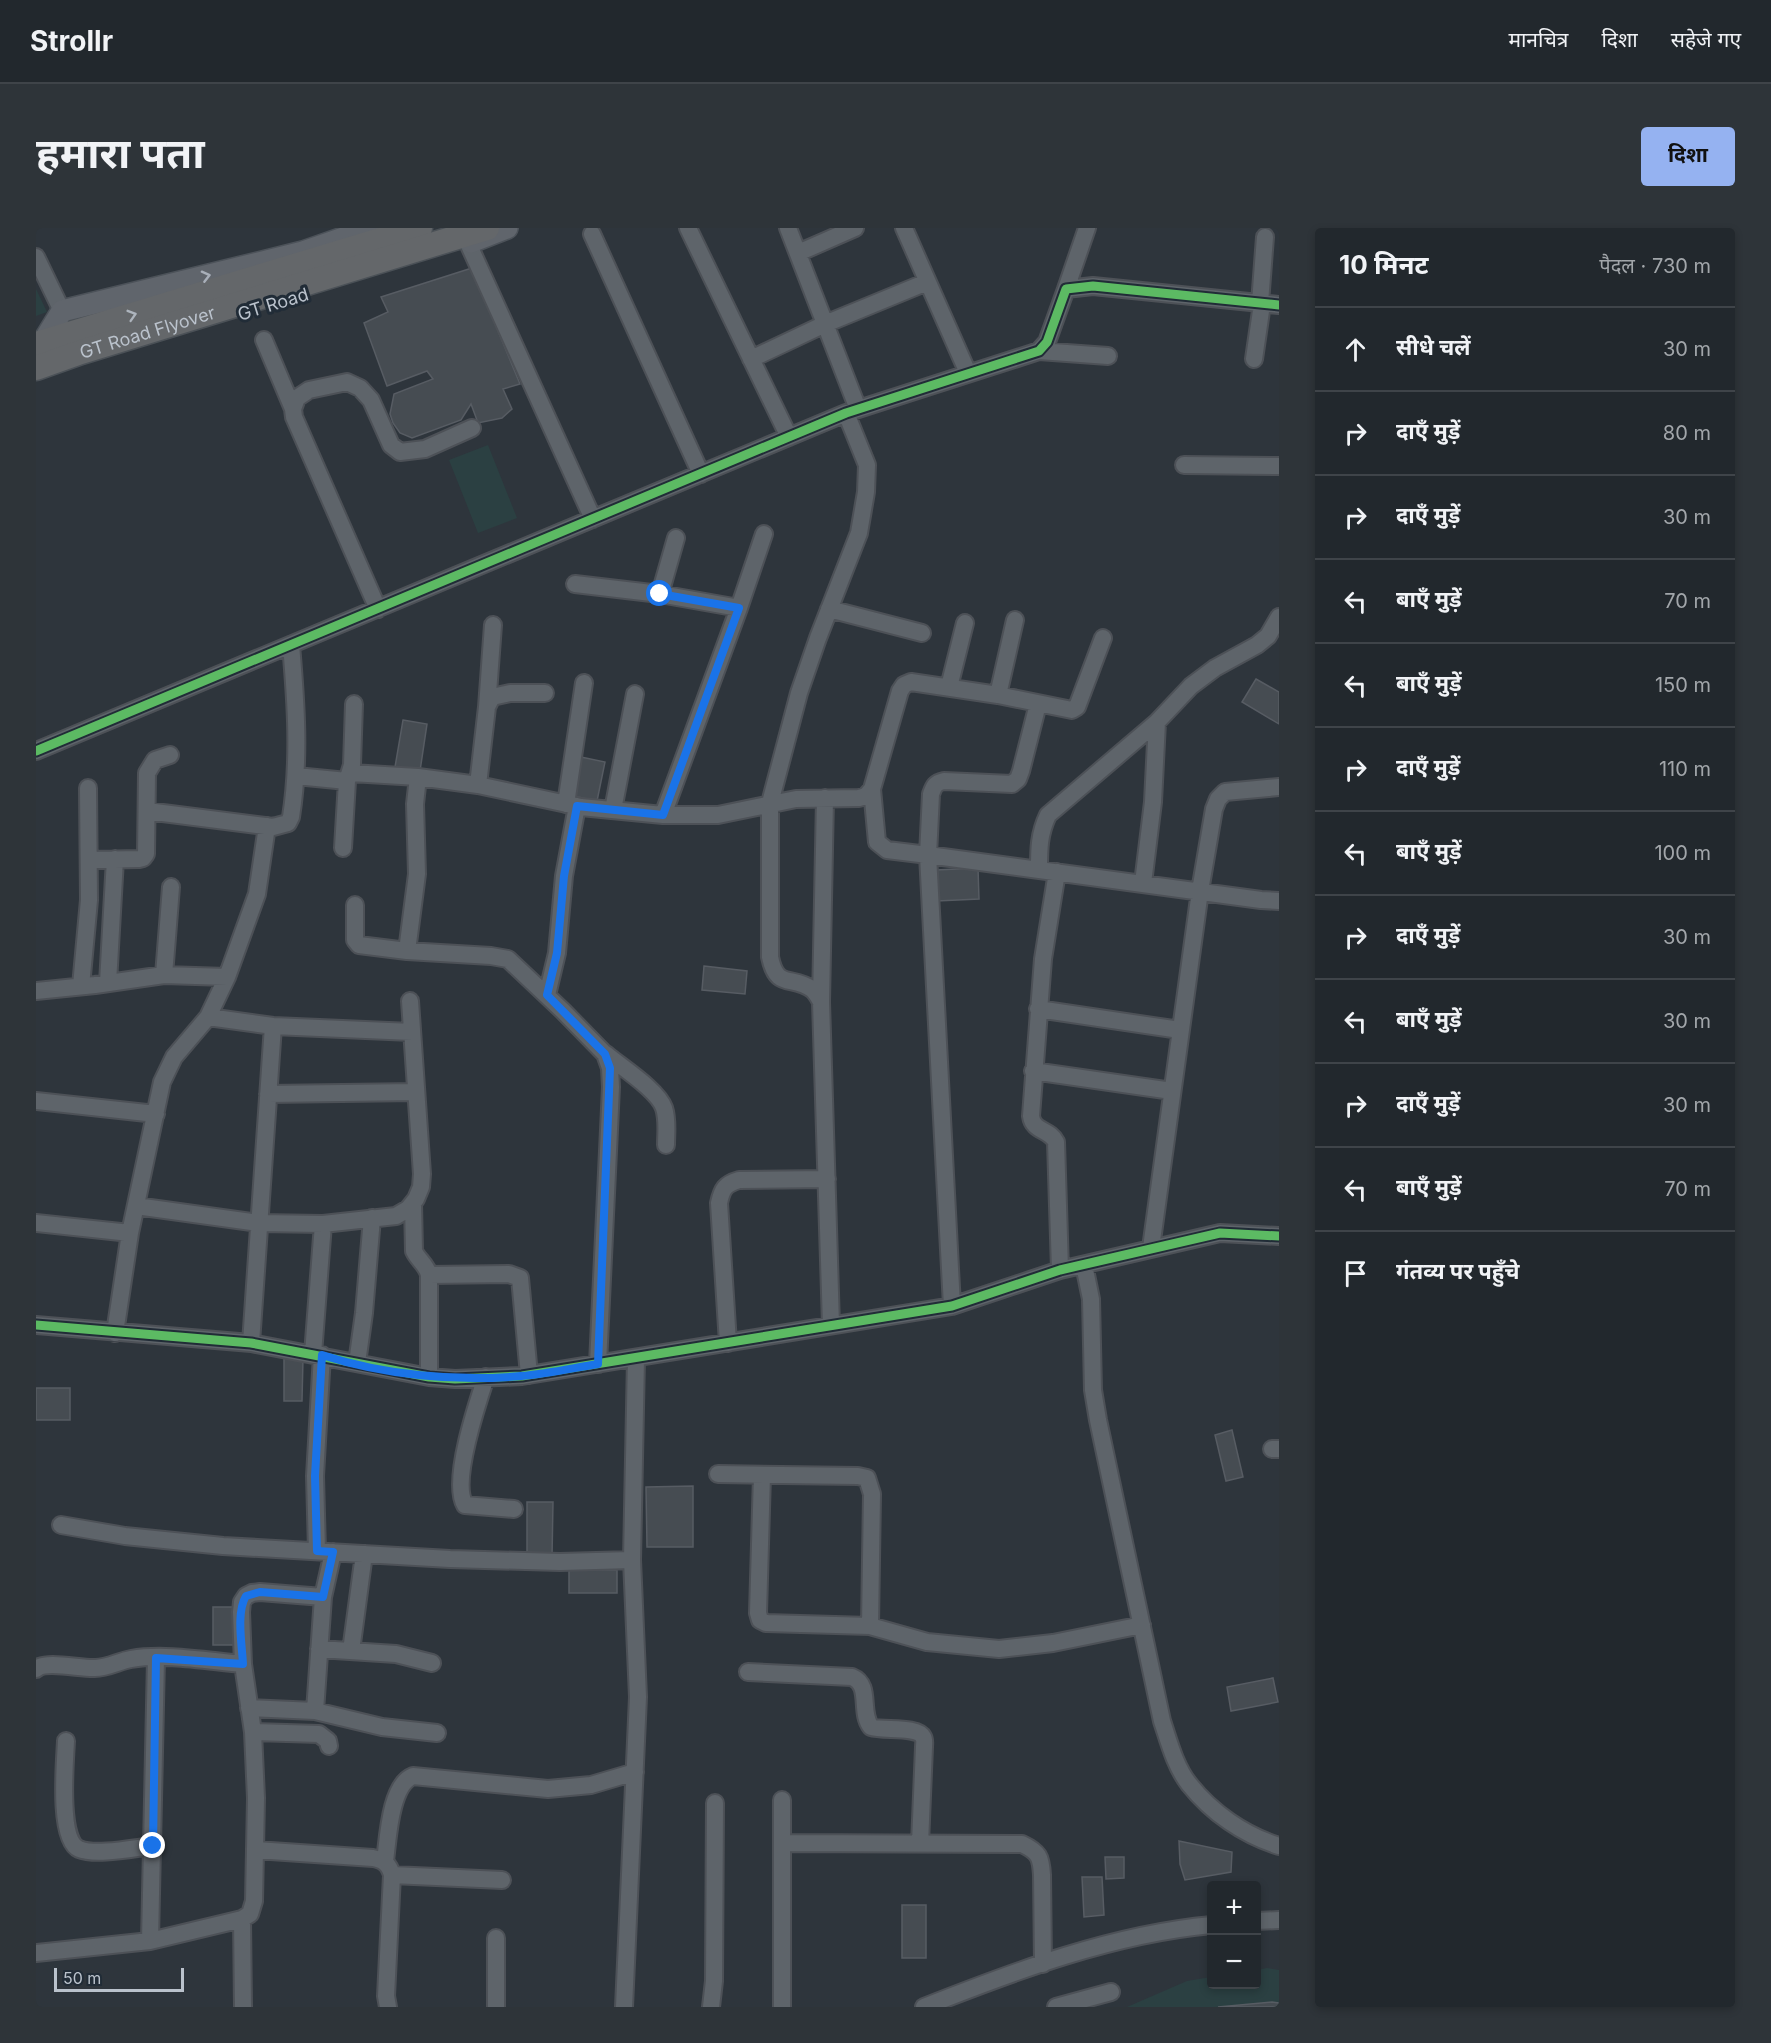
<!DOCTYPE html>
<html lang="hi">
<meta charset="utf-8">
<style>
:root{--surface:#22282d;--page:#2e3439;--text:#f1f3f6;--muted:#a2a6aa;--line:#3f4449;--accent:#95b2f1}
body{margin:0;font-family:Inter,"Noto Sans Devanagari",sans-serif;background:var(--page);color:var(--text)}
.controls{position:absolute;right:18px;bottom:18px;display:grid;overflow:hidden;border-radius:6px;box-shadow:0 3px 9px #0003}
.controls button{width:54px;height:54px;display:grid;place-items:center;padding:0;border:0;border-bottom:2px solid var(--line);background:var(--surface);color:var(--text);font:30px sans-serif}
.scale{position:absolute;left:18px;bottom:15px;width:130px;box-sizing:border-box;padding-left:6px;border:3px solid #bac2cc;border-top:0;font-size:16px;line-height:21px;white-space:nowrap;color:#bac2cc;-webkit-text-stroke:4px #212c37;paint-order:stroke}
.stop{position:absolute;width:18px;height:18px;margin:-14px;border:4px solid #1a73e8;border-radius:50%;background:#fff}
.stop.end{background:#1a73e8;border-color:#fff;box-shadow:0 2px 6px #0008}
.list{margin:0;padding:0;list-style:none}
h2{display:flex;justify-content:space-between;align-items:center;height:78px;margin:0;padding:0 24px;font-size:26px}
h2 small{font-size:20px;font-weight:400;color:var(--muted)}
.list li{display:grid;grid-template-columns:39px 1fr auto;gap:18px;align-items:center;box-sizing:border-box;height:84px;padding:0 24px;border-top:2px solid var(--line)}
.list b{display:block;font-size:22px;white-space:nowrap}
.list em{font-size:20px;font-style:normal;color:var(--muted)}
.icon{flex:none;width:33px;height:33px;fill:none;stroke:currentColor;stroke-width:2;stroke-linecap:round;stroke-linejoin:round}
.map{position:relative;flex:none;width:1243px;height:1779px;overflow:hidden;border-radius:6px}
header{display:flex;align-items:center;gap:36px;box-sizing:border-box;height:84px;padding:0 30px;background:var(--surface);border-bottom:2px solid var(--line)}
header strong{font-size:28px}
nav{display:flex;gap:33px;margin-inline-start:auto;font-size:21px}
.intro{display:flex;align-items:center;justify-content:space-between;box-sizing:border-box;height:144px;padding:0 36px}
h1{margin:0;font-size:42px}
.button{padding:15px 27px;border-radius:6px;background:var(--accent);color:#111;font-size:21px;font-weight:700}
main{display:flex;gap:36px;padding:0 36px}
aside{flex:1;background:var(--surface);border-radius:6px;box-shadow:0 3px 9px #0003}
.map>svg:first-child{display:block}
</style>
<header>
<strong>Strollr</strong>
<nav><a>मानचित्र</a><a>दिशा</a><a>सहेजे गए</a></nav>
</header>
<div class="intro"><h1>हमारा पता</h1><a class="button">दिशा</a></div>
<main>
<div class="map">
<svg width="1243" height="1779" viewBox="0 0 1243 1779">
<rect width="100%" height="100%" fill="#2e353c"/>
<path fill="#2b4042" d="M0 61 11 84 0 88Z
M452 217 481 290 442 305 413 232Z
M1231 1740 1243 1742V1779H1091L1151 1753 1175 1749 1176 1756H1220L1221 1742Z"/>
<path fill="#464c52" stroke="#575c63" stroke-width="1.5" d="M436 40 484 156 467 161 476 181 466 190 442 195 435 176 425 192 376 210 364 205 357 195 354 186 358 166 397 151 391 143 351 158 328 95 352 84 345 69Z
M1220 451 1243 464V496L1206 474Z
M367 492 391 496 384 543 359 539Z
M545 529 569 534 561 573 537 568Z
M942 640 943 671 901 673 900 642Z
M668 738 711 743 709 766 666 762Z
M248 1130 267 1131 266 1173H248Z
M0 1160H34V1192H0Z
M1196 1202 1207 1249 1190 1253 1179 1207Z
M657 1258V1319H611L610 1259Z
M491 1274H517L516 1330 491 1329Z
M533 1342H581V1365H533Z
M177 1379H198V1417H177Z
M1237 1450 1242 1474 1195 1483 1191 1459Z
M1143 1613 1196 1624 1195 1644 1149 1652 1144 1636Z
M1069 1629H1088V1650L1070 1651Z
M1046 1649H1066L1068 1687 1048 1689Z
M866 1677H890V1730H866Z
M1236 1774 1243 1775V1779H1182Z"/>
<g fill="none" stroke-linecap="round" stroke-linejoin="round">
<defs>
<path id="minor" d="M652 0 753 209
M752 0 822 181
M868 0 932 145
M556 6 665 246
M432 15 557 291
M762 25 819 0
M0 29 26 83
M1030 61 1051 0
M1224 75 1229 9
M228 112 257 181
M1003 123 1072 128
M715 131 789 96 891 54
M1218 131 1226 76
M1148 237 1243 238
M539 356 624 366 703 380 627 587
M624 366 640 310
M703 380 728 306
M342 381 258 189 257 181 261 170 273 162 311 154 324 160 335 172 355 217 364 224 389 221 436 200
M793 381 886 405
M913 459 929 395
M962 467 979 392
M451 479 457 397
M0 523 810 185 1003 123 1011 114 1030 61 1057 58 1243 77
M315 545 382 549
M260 548 311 553 316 537 318 476
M442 557 451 479 456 469 474 465H509
M836 561 841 614 851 622 892 627 895 566C898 558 899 555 908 553L976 556 982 551 985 543 1002 476
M530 576 548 455
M577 582 599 466
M111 583 237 599 252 595 255 589C264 532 260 474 255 417
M307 620 311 553
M53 632 103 631 107 630 110 626 111 545 119 532 134 527
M1003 641C1003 621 1003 606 1012 587L1121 494
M1021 644 1007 731 995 888C997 904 1014 901 1020 914L1024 1042
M1107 655 1117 574 1121 494 1155 458 1179 440 1221 417 1232 408 1243 389
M319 677V712L323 717 371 723 455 728 472 731 527 783 569 826 574 840 575 859 562 1136
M371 723 381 646 379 576 382 549 442 557 545 579 627 587H682L760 571 823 570 830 568 836 561 864 463 868 457 875 454 962 467 1036 482 1041 479 1067 410
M128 747 135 659
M72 755 79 631
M45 758 53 672 52 560
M0 763 59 757 128 747 191 749
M511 767 521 725 528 648 541 578
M785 774 789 570
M1002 781 1144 802
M172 789 237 798 376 804
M570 826C585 839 622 862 628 880 632 892 630 905 630 917
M997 843 1136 863
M232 866 380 864
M0 873 120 886
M377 975 378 1023C382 1032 391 1037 393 1047V1149
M100 978 223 995 287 996 360 988 372 981 380 971 385 959 386 946 374 773
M0 995 94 1005
M1115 1020 1164 663 1178 581 1182 571 1189 564 1243 559
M1048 1037 1055 1071 1057 1162 1062 1192 1126 1493C1133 1514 1139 1538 1153 1556 1176 1585 1208 1607 1243 1618
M393 1047 473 1046 484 1050 493 1147
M916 1078 892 627 1225 672 1243 673
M0 1097 215 1115 393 1149 419 1151 486 1148 916 1078 1024 1042 1184 1005 1243 1008
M795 1097 785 774C783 770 780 765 777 762 756 746 741 763 734 729V575L763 465 782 410 823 305 830 264 831 237 810 185
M79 1105 94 1005 126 854 138 829 172 789 191 749 221 666 231 598
M215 1115 237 798
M692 1115 683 975C686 961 689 956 703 952L791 951
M277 1126 287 996
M321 1135 328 1085 336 990
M450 1149C441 1176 415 1254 429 1277L478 1281
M1236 1221H1243
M682 1246 822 1248 831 1250 836 1266 834 1398
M726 1247 722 1385 724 1392 730 1395 834 1398 891 1414 963 1421 1017 1415 1106 1397
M25 1297 89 1308 187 1318 414 1331 524 1334 596 1332
M281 1323 279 1248 286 1127
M283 1421 360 1426 396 1435
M315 1423 328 1326
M120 1430 114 1713 206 1691 214 1686 218 1673 220 1570 217 1504 207 1436 205 1384 206 1374 210 1368 216 1365 224 1364 287 1369
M0 1441C10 1432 45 1441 59 1440 72 1440 83 1433 95 1431 129 1425 172 1433 207 1436
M712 1444 816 1449C836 1457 823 1484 835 1499 847 1503 882 1498 887 1509 889 1512 888 1516 888 1519L884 1616
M213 1480 279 1483 346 1499 401 1505
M279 1483 287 1369 297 1324
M217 1504 283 1506 292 1513 293 1518
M30 1513C29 1534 22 1612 43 1621 60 1628 98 1620 117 1618
M747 1615 986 1616C1003 1624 1005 1629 1006 1647L1007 1736
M220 1622 337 1630C348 1632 353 1636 356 1647L350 1768 352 1779
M349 1633C352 1611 354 1557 377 1548L512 1561 555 1557 599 1544
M356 1647 466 1652
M206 1691 207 1779
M1220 1693 1243 1692
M460 1710V1779
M0 1725 114 1713
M588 1779 602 1469 596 1332 600 1130
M675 1779 678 1753 679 1575
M746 1779V1572
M888 1779C979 1743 1077 1706 1176 1697
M1020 1779 1075 1764"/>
<path id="major" d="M435 14 471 0
M7 114 26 83 267 24 336 0"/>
<g id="highway">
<path d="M0 116 384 0"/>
<path id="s1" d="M0 140 45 124 451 0"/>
</g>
</defs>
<use href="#minor" stroke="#4d5157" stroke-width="20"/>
<use href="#major" stroke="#4c5259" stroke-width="24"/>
<use href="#highway" stroke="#4b5157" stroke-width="27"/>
<use href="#minor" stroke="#5e646a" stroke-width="16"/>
<use href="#major" stroke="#60656c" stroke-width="21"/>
<use href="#highway" stroke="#64676a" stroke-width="24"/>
<defs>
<path id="cycleway" d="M0 523 810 185 1003 123 1011 114 1030 61 1057 58 1243 77
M0 1097 215 1115 393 1149 419 1151 486 1148 916 1078 1024 1042 1184 1005 1243 1008"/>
</defs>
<use href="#cycleway" stroke="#212c37" stroke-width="13"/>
<use href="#cycleway" stroke="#5cba63" stroke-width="9"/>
</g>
<defs><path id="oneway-chevron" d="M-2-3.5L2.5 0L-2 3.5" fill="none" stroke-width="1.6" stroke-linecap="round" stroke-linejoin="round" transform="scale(1.5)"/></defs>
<use stroke="#a8afb9" href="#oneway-chevron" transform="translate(170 48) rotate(-14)"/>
<use stroke="#adb4bd" href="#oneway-chevron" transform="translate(96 87) rotate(-17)"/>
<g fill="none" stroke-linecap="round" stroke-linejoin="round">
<path stroke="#1a73e8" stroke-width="8" d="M117 1618 120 1430 207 1436C206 1417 200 1384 210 1368L224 1364 287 1369 297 1324 281 1323 279 1248 286 1127C348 1147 420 1154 485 1148 511 1146 537 1140 562 1136L574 840 569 826 511 767 521 725 528 648 541 578 627 587 703 380 624 366"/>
</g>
<g text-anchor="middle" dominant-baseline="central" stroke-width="6" stroke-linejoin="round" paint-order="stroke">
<g font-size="18" fill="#bac2cc" stroke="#212c37">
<text transform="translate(237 76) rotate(-17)">GT Road</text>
<text stroke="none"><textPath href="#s1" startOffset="117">GT Road Flyover</textPath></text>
</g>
</g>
</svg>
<div class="controls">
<button>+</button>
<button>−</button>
</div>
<div class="scale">50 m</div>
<div class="stop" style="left:624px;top:366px"></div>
<div class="stop end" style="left:117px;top:1618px"></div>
</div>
<aside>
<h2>10 मिनट<small>पैदल · 730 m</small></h2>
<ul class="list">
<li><svg class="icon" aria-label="ahead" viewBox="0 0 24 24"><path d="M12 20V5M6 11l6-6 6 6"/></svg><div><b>सीधे चलें</b></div><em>30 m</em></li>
<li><svg class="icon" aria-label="right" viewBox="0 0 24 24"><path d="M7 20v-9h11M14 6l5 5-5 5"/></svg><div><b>दाएँ मुड़ें</b></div><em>80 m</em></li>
<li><svg class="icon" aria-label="right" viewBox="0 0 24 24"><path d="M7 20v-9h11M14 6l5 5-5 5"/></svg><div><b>दाएँ मुड़ें</b></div><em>30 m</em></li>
<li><svg class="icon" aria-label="left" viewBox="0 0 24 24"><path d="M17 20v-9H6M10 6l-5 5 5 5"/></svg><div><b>बाएँ मुड़ें</b></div><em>70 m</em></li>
<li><svg class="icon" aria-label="left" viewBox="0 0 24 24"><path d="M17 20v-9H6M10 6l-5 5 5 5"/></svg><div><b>बाएँ मुड़ें</b></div><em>150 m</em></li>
<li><svg class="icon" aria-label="right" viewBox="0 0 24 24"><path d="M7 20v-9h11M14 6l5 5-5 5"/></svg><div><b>दाएँ मुड़ें</b></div><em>110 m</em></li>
<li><svg class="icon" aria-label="left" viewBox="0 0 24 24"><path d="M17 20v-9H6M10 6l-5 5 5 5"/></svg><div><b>बाएँ मुड़ें</b></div><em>100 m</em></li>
<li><svg class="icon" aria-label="right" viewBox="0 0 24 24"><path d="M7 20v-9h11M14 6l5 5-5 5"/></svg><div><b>दाएँ मुड़ें</b></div><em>30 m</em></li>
<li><svg class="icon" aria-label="left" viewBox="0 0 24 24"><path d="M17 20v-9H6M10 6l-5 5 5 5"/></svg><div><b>बाएँ मुड़ें</b></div><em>30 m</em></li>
<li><svg class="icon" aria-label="right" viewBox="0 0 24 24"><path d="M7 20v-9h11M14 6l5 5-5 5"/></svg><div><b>दाएँ मुड़ें</b></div><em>30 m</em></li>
<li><svg class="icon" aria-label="left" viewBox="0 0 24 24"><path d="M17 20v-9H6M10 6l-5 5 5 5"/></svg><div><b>बाएँ मुड़ें</b></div><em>70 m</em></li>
<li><svg class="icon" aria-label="arrive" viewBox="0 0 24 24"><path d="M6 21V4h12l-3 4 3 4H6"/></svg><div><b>गंतव्य पर पहुँचे</b></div></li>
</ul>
</aside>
</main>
